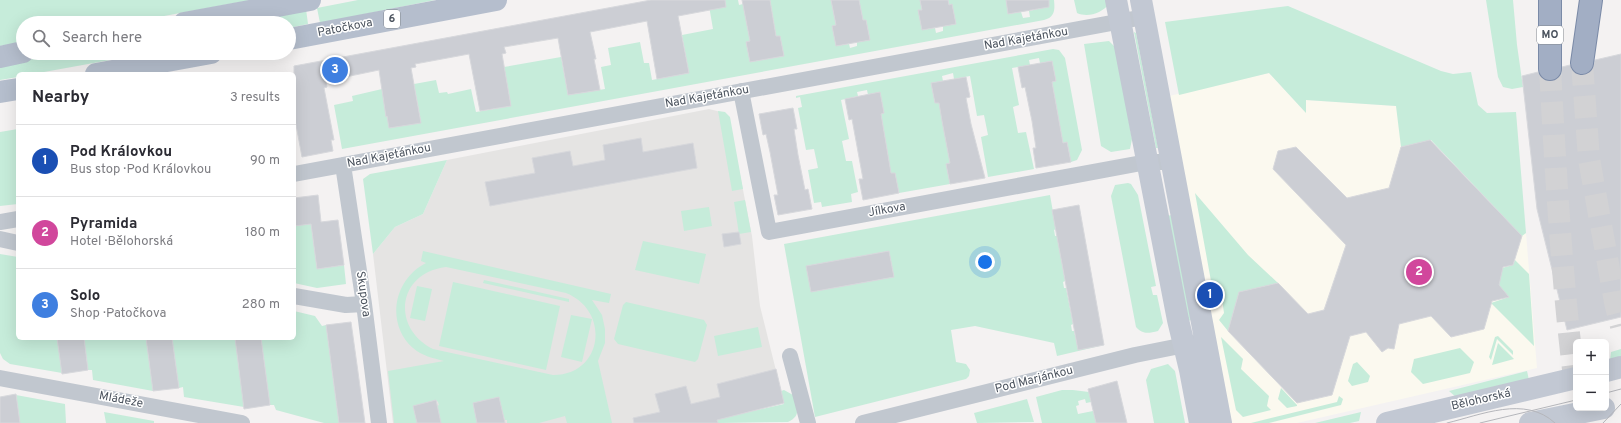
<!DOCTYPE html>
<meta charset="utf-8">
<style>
:root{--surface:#fff;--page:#f2f2f3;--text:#2b2b33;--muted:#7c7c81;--line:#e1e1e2;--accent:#1a73e8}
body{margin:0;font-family:Overpass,sans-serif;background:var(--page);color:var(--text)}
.controls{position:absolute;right:12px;bottom:12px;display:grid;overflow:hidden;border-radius:6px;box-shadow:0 4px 16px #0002}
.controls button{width:36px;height:36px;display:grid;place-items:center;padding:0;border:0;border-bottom:1px solid var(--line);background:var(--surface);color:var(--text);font:20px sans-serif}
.you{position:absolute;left:985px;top:262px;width:14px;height:14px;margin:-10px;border:3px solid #fff;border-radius:50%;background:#1a73e8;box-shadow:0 0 0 6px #1a73e833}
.badge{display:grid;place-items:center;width:26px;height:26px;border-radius:50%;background:var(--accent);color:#fff;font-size:13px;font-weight:700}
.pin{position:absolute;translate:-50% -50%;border:2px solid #fff;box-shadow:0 1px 4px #0006}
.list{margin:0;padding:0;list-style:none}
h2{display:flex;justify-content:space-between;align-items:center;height:52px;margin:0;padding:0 16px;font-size:17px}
h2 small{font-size:13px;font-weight:400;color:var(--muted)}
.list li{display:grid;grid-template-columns:26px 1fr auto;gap:12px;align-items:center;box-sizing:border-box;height:72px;padding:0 16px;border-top:1px solid var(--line)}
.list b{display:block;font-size:15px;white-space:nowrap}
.list p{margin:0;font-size:13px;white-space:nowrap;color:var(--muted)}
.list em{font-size:13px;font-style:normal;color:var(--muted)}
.icon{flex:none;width:22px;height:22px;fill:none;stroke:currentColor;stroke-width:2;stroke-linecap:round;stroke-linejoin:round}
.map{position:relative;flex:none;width:1621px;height:423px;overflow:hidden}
.search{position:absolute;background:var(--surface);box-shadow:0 4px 16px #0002;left:16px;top:16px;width:280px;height:44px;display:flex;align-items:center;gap:10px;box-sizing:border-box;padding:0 14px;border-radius:22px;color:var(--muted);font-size:15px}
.panel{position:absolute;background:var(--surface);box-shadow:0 4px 16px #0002;left:16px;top:72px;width:280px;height:268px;border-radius:6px}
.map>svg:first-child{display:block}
</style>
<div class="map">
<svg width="1621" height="423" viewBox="0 0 1621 423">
<rect width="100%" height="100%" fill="#f4f2f2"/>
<path fill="#fbf9ef" d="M1269 73 1305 112 1306 100 1396 106 1521 236 1526 233 1537 368 1297 423H1232L1169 96Z"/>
<path fill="#e5e4e3" d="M709 109 725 113 729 118 752 236 760 306 784 403 718 420V423H393L373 254 395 227 423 214 447 160Z"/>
<path fill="#c6ecda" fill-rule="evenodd" d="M0 0H251L126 23H23V42L0 46Z
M358 0H435L320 23 317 8Z
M708 0H738L739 5 743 4 750 41 746 42 750 62 784 56 780 36H776L770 0H831L836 25 832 26 836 46 849 44 850 48 857 46V42L870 40 866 20H863L859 0H920L922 10H918L922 30 935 28 936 33 943 31V26L956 24 952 4 949 5 948 0H1006L1008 14 1021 12 1023 18 1030 17 1029 11 1042 8 1041 0H1054C1055 10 1055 17 1044 20L342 149 334 105 353 101 352 96 382 89 386 116H387L390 128 421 122 414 84 436 80 439 93 447 92 448 94 471 89 476 112 511 106 504 67 561 57 568 95 605 89 601 67 611 65 608 48 640 42 644 63H649L652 80 689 73 682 35 713 29Z
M1074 0H1108L1109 4C1102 13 1088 18 1077 13Z
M1486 0H1513L1517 45 1523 87 1512 89 1503 87 1498 77Z
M1288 6 1441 71 1453 74 1471 72 1478 105 1487 113 1516 112 1526 233 1522 236 1431 140 1401 147 1396 106 1306 100V113L1269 73 1179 95 1165 22Z
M306 9 308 24 289 28V23H231Z
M1134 32 1136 33 1158 148H1156Z
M1109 41 1116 48 1132 139 1130 149 1111 152 1101 146 1084 44Z
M1053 49 1059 50 1065 58 1082 150 1077 160 1071 162 1067 142 1063 143 1052 82 1056 81 1052 61 1040 63 1039 58 1029 60 1030 65 1012 68 1019 105 1013 107 1018 133 1026 132 1034 169 988 177 981 137 988 135 984 115 977 116 970 76 954 79 953 73 942 76 943 81 931 83 935 103H939L950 163 946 164 950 184 899 193 895 173H891L881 114 884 113 880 92 868 95 867 90 857 92 858 96 841 100 849 139 842 141 846 161H852L858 192 851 194 852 202 822 207 821 202 814 203 808 170 818 168 814 149 806 150 798 108 802 107 800 97 796 98V96Z
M66 53H149L33 74H18V77L0 80V65Z
M718 111 725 112 730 117 743 189 732 191Z
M18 129V204L0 206V132Z
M447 160 423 214 395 227 373 254 363 179 370 174Z
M1128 183 1131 184 1138 195 1156 286 1151 287 1153 295H1157L1163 323 1158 331C1149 333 1143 335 1136 327L1111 196 1115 185Z
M1195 193 1248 255 1278 283 1239 292 1228 331 1219 320 1224 313 1221 292H1213Z
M1050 195 1056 229 1054 230 1055 236H1057L1065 281 1063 282 1064 288H1066L1073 324 1071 325 1072 331H1074L1078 349 1104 345 1057 356 1054 343 975 326 951 330 956 362 966 364 970 370 969 376 966 379 815 417 784 244ZM889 251 894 277 811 292 807 266Z
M745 200 751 232 739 234 734 202Z
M709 207 712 226 684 231 681 211Z
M1172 215 1191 320 1188 321 1166 216Z
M311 224 317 269 344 265 346 284 317 288 294 283V226Z
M643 241 706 254 699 284 635 270Z
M423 251 611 294 609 303 592 300 602 315 605 329V343L598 361 612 423H567L565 416 539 423H507V420H505L498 397 473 403 477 423H441L437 406 439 405 438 402 436 400 413 406 417 423H394L388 371 444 361C433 358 422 356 413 348 385 323 394 279 426 263L421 261ZM446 267 566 293C611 311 603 375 553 375L433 349C391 328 397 273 446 267Z
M0 254 18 257V338H57L62 373 10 364 3 359 0 353Z
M1515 260 1529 274 1534 346 1491 303 1509 297 1497 284 1500 278 1502 268 1513 265Z
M484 280 569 299V302L483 283Z
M453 282 560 306 546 370 439 346Z
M417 286 432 289 425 321 410 318Z
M626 302 704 320 707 325 698 359 695 362 618 344 614 339 623 305Z
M294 311 315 316 322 326 326 325 339 423H324L276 410 274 405H270L261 338H294Z
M571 315 592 319 582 362 561 357Z
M758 327 762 347 718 356 714 336Z
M1498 336 1513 351V355L1497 339 1491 360 1489 357 1495 337Z
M1221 337 1243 359 1241 369 1269 396 1267 406 1271 410 1243 417 1236 410Z
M84 338H146L153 391 93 380 92 370H88Z
M172 338H235L244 407 184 397 183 387 179 388Z
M1498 343 1514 359 1492 365Z
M1460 348 1474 362 1470 373 1423 384 1411 372 1414 359Z
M1621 349V357L1610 360 1611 352Z
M1357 362 1370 376 1368 382 1352 386 1348 381 1353 364Z
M1168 364 1175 371 1185 423H1154L1146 380 1151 369Z
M1527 371 1529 380 1457 398 1449 391Z
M1281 388 1297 405V406L1287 408 1278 399Z
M784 390 793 395C797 407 802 415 788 422L718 423 717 419 784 404 781 391Z
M1062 390H1073L1089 392 1091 402 1086 403 1085 399 1078 401 1079 405 1076 406 1078 414 1093 411 1096 423H1042L1036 397Z
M16 395 65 404 66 423H20Z
M1339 396 1343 399 1341 405 1269 423H1251L1337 402Z
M1027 399 1034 422 977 423 974 413Z
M104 412 154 421V423H106Z
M1361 412 1359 421 1350 423H1315Z"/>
<path fill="#ccced4" stroke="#d7d8dc" d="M651 0H725L726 7 678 16 689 73 657 79 647 21 590 32 596 59H594L600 90 568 95 558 38 504 47 506 53 502 54 511 106 480 111 469 54 415 64 416 67 411 68 421 123 389 128 387 116 386 117 379 70 326 81 327 87 324 88 334 140H331L333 151 302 157 294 114V66Z
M742 0H770L776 36H780L784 56 750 62 746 42 750 41Z
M831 0H859L863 20H866L870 40 836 46 832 26 836 25Z
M920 0H948L949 5 952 4 956 24 922 30 918 10H922Z
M1006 0H1049V7L1008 14Z
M1621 54V317L1567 330 1537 209 1522 76 1538 72 1543 80 1550 81 1556 80 1561 76 1562 67 1570 65 1575 73 1581 75H1586L1592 70 1595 60Z
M1052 61 1056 81 1052 82 1063 143 1067 142 1071 162 1036 168 1033 148H1036L1032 121 1025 87 1022 88 1018 67Z
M966 77 970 97 966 98 971 124 985 178 950 184 946 164 950 163 942 121 939 103H935L931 83Z
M880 92 884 113 881 114 891 173H895L899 193 863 200 859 179H863L852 119 849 120 845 99Z
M793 108 797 129H794L798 155 805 190 808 189 812 209 778 215 774 195H778L770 152 766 134 763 135 759 114Z
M641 138 643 152 693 143 697 168 490 206 485 182 535 173 532 158 570 151 573 166 605 160 603 145Z
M1430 140 1522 236 1513 265 1503 267 1499 285 1509 297 1492 301 1484 329 1451 337 1431 316 1399 324 1394 349 1388 348 1382 352 1366 332 1350 336 1332 395 1297 403 1228 331 1239 292 1278 283 1308 314 1324 310 1346 245 1273 169 1278 151 1296 147 1347 198 1389 188 1401 147Z
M318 195 321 222 338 220 344 265 317 269 311 224 294 226V198Z
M1079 205 1104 345 1078 350 1052 210Z
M739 232 741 244 724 247 722 234Z
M889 251 894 277 811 292 806 266Z
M351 322 358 372 365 423H339L326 325Z
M57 338H84L88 370 62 374Z
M146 338H172L179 388 153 391Z
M235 338H261L270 405 244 409Z
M776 369 784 403 717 420 718 423H634L633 418 660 412 655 394 686 386 691 404 720 397 717 384Z
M1117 381 1127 423H1096L1088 389Z
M16 394 20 423H0V397Z
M499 397 505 423H477L473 403Z
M436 400 441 423H417L413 406Z"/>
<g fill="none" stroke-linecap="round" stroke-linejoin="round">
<path stroke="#d2d2d4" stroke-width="22" stroke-dasharray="22 11" stroke-linecap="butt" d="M1582 63 1589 159 1615 302 1621 326
M1550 69C1556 177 1562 286 1576 393"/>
<defs>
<path id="trunk" d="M1550 0V69
M1582 63 1591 0"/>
</defs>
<use href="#trunk" stroke="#7a8aa7" stroke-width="24"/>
<path stroke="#c1c7cf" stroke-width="16" d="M741 91 769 232 1147 162H1172
M343 165 364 304 379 423
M294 174 1144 17
M0 222 18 219
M0 239 18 243
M294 296 346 305 364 304
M790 356 808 423
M0 378 242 423
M863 423 1135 355 1195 343"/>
<path stroke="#c2c8d3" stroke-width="22" d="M1116 0 1178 320 1190 370 1200 423
M1141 0 1221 423
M1606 371 1621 367
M1387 423 1576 378
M1530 423 1604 408"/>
<path stroke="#b5becd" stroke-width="22" d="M184 23 310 0
M289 39 496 0
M0 57 23 52
M96 74 211 53
M0 92 18 89"/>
<use href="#trunk" stroke="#a2aec4" stroke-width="22"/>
<path stroke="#b5b6bb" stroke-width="1" d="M1606 393 1621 389
M1447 423C1481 415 1525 395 1555 423
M1480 423 1576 400
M1603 423 1621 404"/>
</g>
<g text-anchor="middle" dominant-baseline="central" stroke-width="3" stroke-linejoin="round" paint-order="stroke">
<g fill="#fff" stroke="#81878e" stroke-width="1">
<rect x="384" y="10" width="16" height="18" rx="3"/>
<rect x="1537" y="26" width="26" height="18" rx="3"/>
</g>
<g font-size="11" font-weight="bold" fill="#4b535e">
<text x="392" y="19">6</text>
<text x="1550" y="35">MO</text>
</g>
<g font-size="12" fill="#4b535e" stroke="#fff">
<text transform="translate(345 28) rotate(-11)">Patočkova</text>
<text transform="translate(1026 39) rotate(-10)">Nad Kajetánkou</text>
<text transform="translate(707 97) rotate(-10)">Nad Kajetánkou</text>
<text transform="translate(389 156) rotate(-11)">Nad Kajetánkou</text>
<text transform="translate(887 210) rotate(-10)">Jílkova</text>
<text transform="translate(363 294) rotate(82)">Skupova</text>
<text transform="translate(1034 380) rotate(-14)">Pod Marjánkou</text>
<text transform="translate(121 400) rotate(11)">Mládeže</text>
<text transform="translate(1481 400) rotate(-13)">Bělohorská</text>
</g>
</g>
</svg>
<div class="controls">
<button>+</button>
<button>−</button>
</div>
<div class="you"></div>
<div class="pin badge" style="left:1210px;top:295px;background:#1a4fb4">1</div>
<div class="pin badge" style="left:1419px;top:272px;background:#d1479c">2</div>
<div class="pin badge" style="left:335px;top:70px;background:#3f7fe0">3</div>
<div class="search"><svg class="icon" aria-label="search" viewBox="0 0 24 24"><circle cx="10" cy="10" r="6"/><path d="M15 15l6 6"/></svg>Search here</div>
<section class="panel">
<h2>Nearby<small>3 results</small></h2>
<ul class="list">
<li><span class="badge" style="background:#1a4fb4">1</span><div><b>Pod Královkou</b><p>Bus stop · Pod Královkou</p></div><em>90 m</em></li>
<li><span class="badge" style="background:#d1479c">2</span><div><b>Pyramida</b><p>Hotel · Bělohorská</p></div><em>180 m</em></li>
<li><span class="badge" style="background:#3f7fe0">3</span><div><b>Solo</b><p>Shop · Patočkova</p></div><em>280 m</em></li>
</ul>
</section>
</div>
